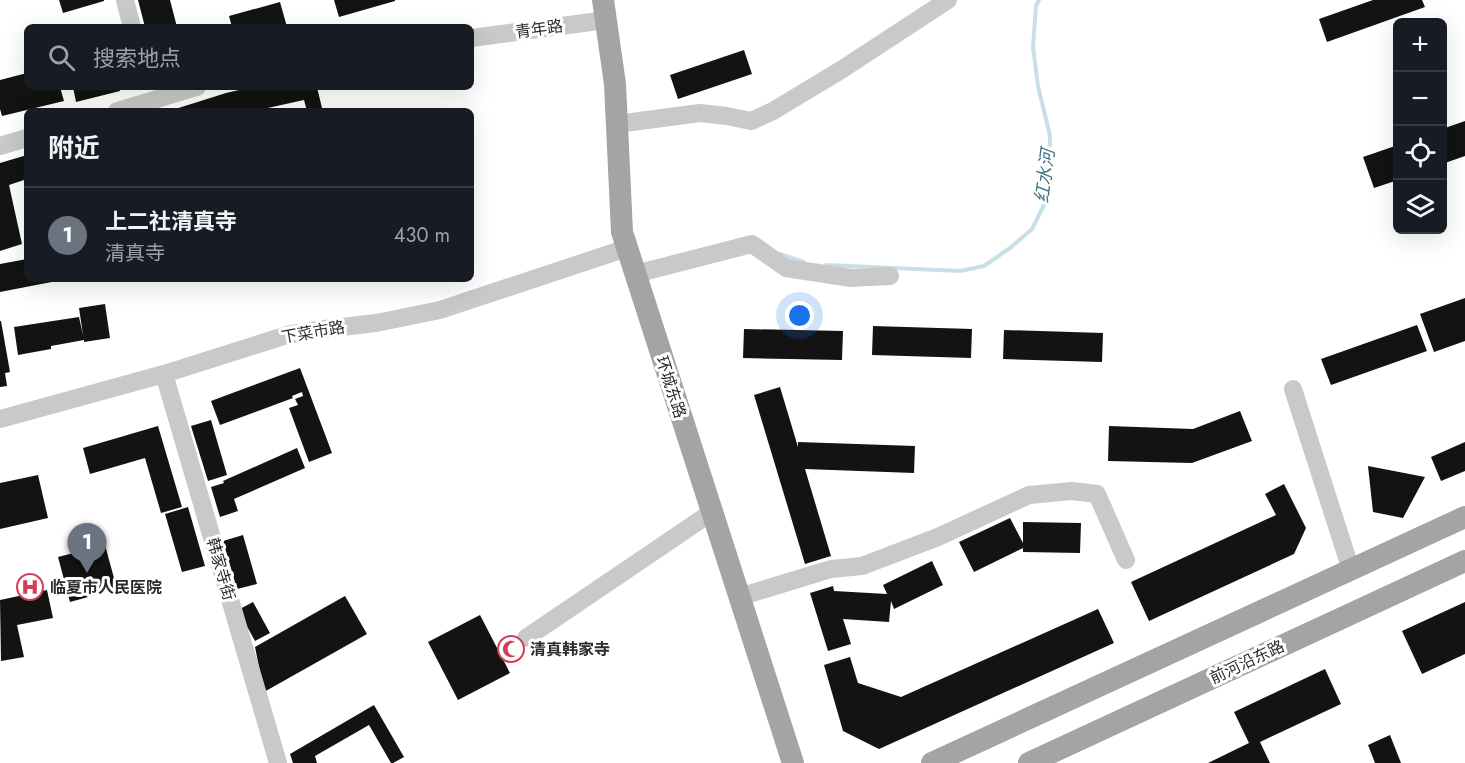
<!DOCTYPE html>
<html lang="zh">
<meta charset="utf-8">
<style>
:root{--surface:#171b24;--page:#242831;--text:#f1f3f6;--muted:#9ea1a6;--line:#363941;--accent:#0b8043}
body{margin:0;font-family:Jost,"Noto Sans SC",sans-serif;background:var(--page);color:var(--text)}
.controls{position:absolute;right:18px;top:18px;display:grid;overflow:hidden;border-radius:9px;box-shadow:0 6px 24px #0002}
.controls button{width:54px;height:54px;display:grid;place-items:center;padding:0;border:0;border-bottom:2px solid var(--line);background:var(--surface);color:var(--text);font:30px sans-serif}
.you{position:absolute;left:800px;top:316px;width:21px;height:21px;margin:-15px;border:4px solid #fff;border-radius:50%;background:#1a73e8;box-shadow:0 0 0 9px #1a73e833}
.badge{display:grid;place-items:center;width:39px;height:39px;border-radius:50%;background:var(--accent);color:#fff;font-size:20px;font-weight:700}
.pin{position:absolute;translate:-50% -50px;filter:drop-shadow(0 2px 3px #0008)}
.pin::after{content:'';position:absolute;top:32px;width:21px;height:18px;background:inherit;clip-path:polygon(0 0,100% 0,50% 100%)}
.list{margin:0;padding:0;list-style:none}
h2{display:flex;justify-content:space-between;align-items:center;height:78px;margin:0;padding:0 24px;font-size:26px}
h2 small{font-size:20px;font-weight:400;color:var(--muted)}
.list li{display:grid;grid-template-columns:39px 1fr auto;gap:18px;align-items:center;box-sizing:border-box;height:96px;padding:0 24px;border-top:2px solid var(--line)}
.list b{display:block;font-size:22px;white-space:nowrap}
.list p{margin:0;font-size:20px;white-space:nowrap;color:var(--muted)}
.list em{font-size:20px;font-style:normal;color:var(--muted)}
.icon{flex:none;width:33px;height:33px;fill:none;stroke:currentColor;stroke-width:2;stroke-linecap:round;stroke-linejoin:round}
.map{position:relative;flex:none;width:1465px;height:763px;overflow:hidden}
.search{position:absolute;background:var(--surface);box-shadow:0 6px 24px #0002;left:24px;top:24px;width:450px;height:66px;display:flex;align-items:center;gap:15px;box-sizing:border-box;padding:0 21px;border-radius:9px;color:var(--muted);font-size:22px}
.panel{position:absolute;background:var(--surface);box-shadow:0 6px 24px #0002;left:24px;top:108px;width:450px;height:174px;border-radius:9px}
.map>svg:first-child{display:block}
</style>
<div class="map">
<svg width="1465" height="763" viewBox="0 0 1465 763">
<rect width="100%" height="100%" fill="#fff"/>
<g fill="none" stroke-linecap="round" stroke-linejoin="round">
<path stroke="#c8dfe7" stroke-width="4" d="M780 254 804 262
M826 265 960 271 984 266 1010 248 1032 229 1045 203 1049 172 1050 136 1038 86 1033 47 1036 6 1039 0"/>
</g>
<path fill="#131313" d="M59 0H104V1L63 13Z
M138 0H170L177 27H145Z
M334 0H395V1L339 17Z
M1373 0H1422L1425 7 1327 42 1319 19Z
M280 2 287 27H232L229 16Z
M744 50 752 74 678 99 670 75Z
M27 73V87H60L64 101 2 116 0 109V80Z
M73 87H119L120 91 76 102Z
M252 87H317L322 108 307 111 304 100 254 111H169L226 93Z
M1465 121V156L1442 164V129Z
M1398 145V180L1374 188 1363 157Z
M27 155V179L9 185 22 244 0 251V163Z
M27 259V279H62V280L0 292V264Z
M1465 298V341L1434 352 1420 314Z
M105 304 110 338 84 342V340L51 346V349L18 355 14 327 79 317 83 335 79 308Z
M0 321H1L10 372 5 373 7 386 0 387Z
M1417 325 1427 351 1331 385 1321 359Z
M873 326 972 329 971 358 872 355Z
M744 329 843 331 842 360 743 358Z
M1004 330 1103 333 1102 362 1003 359Z
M300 368 332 453 309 462 289 408 298 405 295 399 303 396 302 392 292 396 293 398 220 425 211 401Z
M780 387 798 447V442L915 446 914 473 805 469 831 556 805 564 754 395Z
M1240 411 1252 441 1192 463 1108 461 1109 426 1193 429Z
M211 420 227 475 208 481 191 426Z
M158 426 182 507 161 513 145 458 90 474 83 448Z
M1465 442V471L1441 481 1431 457Z
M297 448 305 468 234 499 238 511 220 517 211 487 224 483 223 481Z
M1368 466 1425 477 1403 518 1373 512Z
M38 475 48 518 0 529V483Z
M1284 484 1306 528 1294 554 1149 621 1131 582 1276 515 1265 494Z
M188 507 205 566 182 572 165 514Z
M1010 518 1023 543V522L1081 523 1080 553 1023 552V548L974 572 959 542Z
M243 535 257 584 237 589 223 541Z
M105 545 117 589 70 602 58 557Z
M932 561 943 585 894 609 891 601 889 622 843 619 851 644 828 651 810 593 833 586 834 591 887 594 883 585Z
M47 590 53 618 17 625 24 657 1 661 0 600Z
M345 596 367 634 264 692 255 647Z
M253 602 270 633 255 641 238 610Z
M1465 602V654L1422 674 1402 631Z
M1098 609 1114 643 879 749 843 731 824 665 850 657 858 683 901 697Z
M480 615 510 673 458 700 428 642Z
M1325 669 1341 704 1260 742 1270 763H1208L1249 743 1234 712Z
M374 705 404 757 393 763H391L369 725 315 756 317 763H293L290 754Z
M1390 735 1401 763H1375L1368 745Z"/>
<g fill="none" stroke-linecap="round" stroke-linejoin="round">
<path stroke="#c9c9c9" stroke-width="18" d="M125 0 132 27
M471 38 606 20
M117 111 197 87
M617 124 700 113 727 116 751 121 773 111 841 70 948 0
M0 146 27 138
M635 274 752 244 786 268 851 278 890 276
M164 374 278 763
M1293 389 1351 570
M0 419 164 374 287 335 324 329 376 323 440 310 627 248
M739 597 831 569 862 566 938 537 1029 495 1072 491 1097 494 1126 560
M526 638 712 512"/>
<path stroke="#a4a4a4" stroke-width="22" d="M603 0 615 84 622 232 793 763
M932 763 1465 517
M1029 763 1465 561"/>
</g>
<defs>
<symbol id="hospital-ring" viewBox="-11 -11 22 22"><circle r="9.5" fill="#fff" stroke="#d43d5a" stroke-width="1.5"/><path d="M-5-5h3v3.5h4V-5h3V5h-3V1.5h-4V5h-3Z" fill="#d43d5a"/></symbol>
<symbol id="mosque-ring" viewBox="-11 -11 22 22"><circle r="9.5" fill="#fff" stroke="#d43d5a" stroke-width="1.5"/><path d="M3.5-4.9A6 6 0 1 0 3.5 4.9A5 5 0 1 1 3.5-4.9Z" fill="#d43d5a"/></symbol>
</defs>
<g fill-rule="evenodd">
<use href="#hospital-ring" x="15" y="572" width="30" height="30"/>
<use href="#mosque-ring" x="496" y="634" width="30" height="30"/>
</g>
<g text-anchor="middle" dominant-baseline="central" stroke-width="6" stroke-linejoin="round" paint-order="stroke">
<g font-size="16" fill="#2c2c2c" stroke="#fff">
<text transform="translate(539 29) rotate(-8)">青年路</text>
<text transform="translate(313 332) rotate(-10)">下菜市路</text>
<text transform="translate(671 387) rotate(72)">环城东路</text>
<text transform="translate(221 569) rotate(74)">韩家寺街</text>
<text transform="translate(1247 662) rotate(-25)">前河沿东路</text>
</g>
<g font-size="16" font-weight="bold" fill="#2c2c2c" stroke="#fff" text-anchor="start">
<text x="50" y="587">临夏市人民医院</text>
<text x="530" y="649">清真韩家寺</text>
</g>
<g font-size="18" font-style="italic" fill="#427486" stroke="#fff">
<text transform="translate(1045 176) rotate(-83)">红水河</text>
</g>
</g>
</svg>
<div class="controls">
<button>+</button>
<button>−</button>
<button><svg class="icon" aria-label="locate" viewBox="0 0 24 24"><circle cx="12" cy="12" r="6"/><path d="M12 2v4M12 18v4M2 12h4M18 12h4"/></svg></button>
<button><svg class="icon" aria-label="layers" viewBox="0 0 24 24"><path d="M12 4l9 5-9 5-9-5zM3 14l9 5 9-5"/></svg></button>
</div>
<div class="you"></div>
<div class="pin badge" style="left:87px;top:573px;background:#6b7280">1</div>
<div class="search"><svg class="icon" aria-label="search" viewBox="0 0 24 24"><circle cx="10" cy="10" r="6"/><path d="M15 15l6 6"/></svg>搜索地点</div>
<section class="panel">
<h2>附近<small></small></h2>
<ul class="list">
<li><span class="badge" style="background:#6b7280">1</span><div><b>上二社清真寺</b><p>清真寺</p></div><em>430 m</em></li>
</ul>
</section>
</div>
